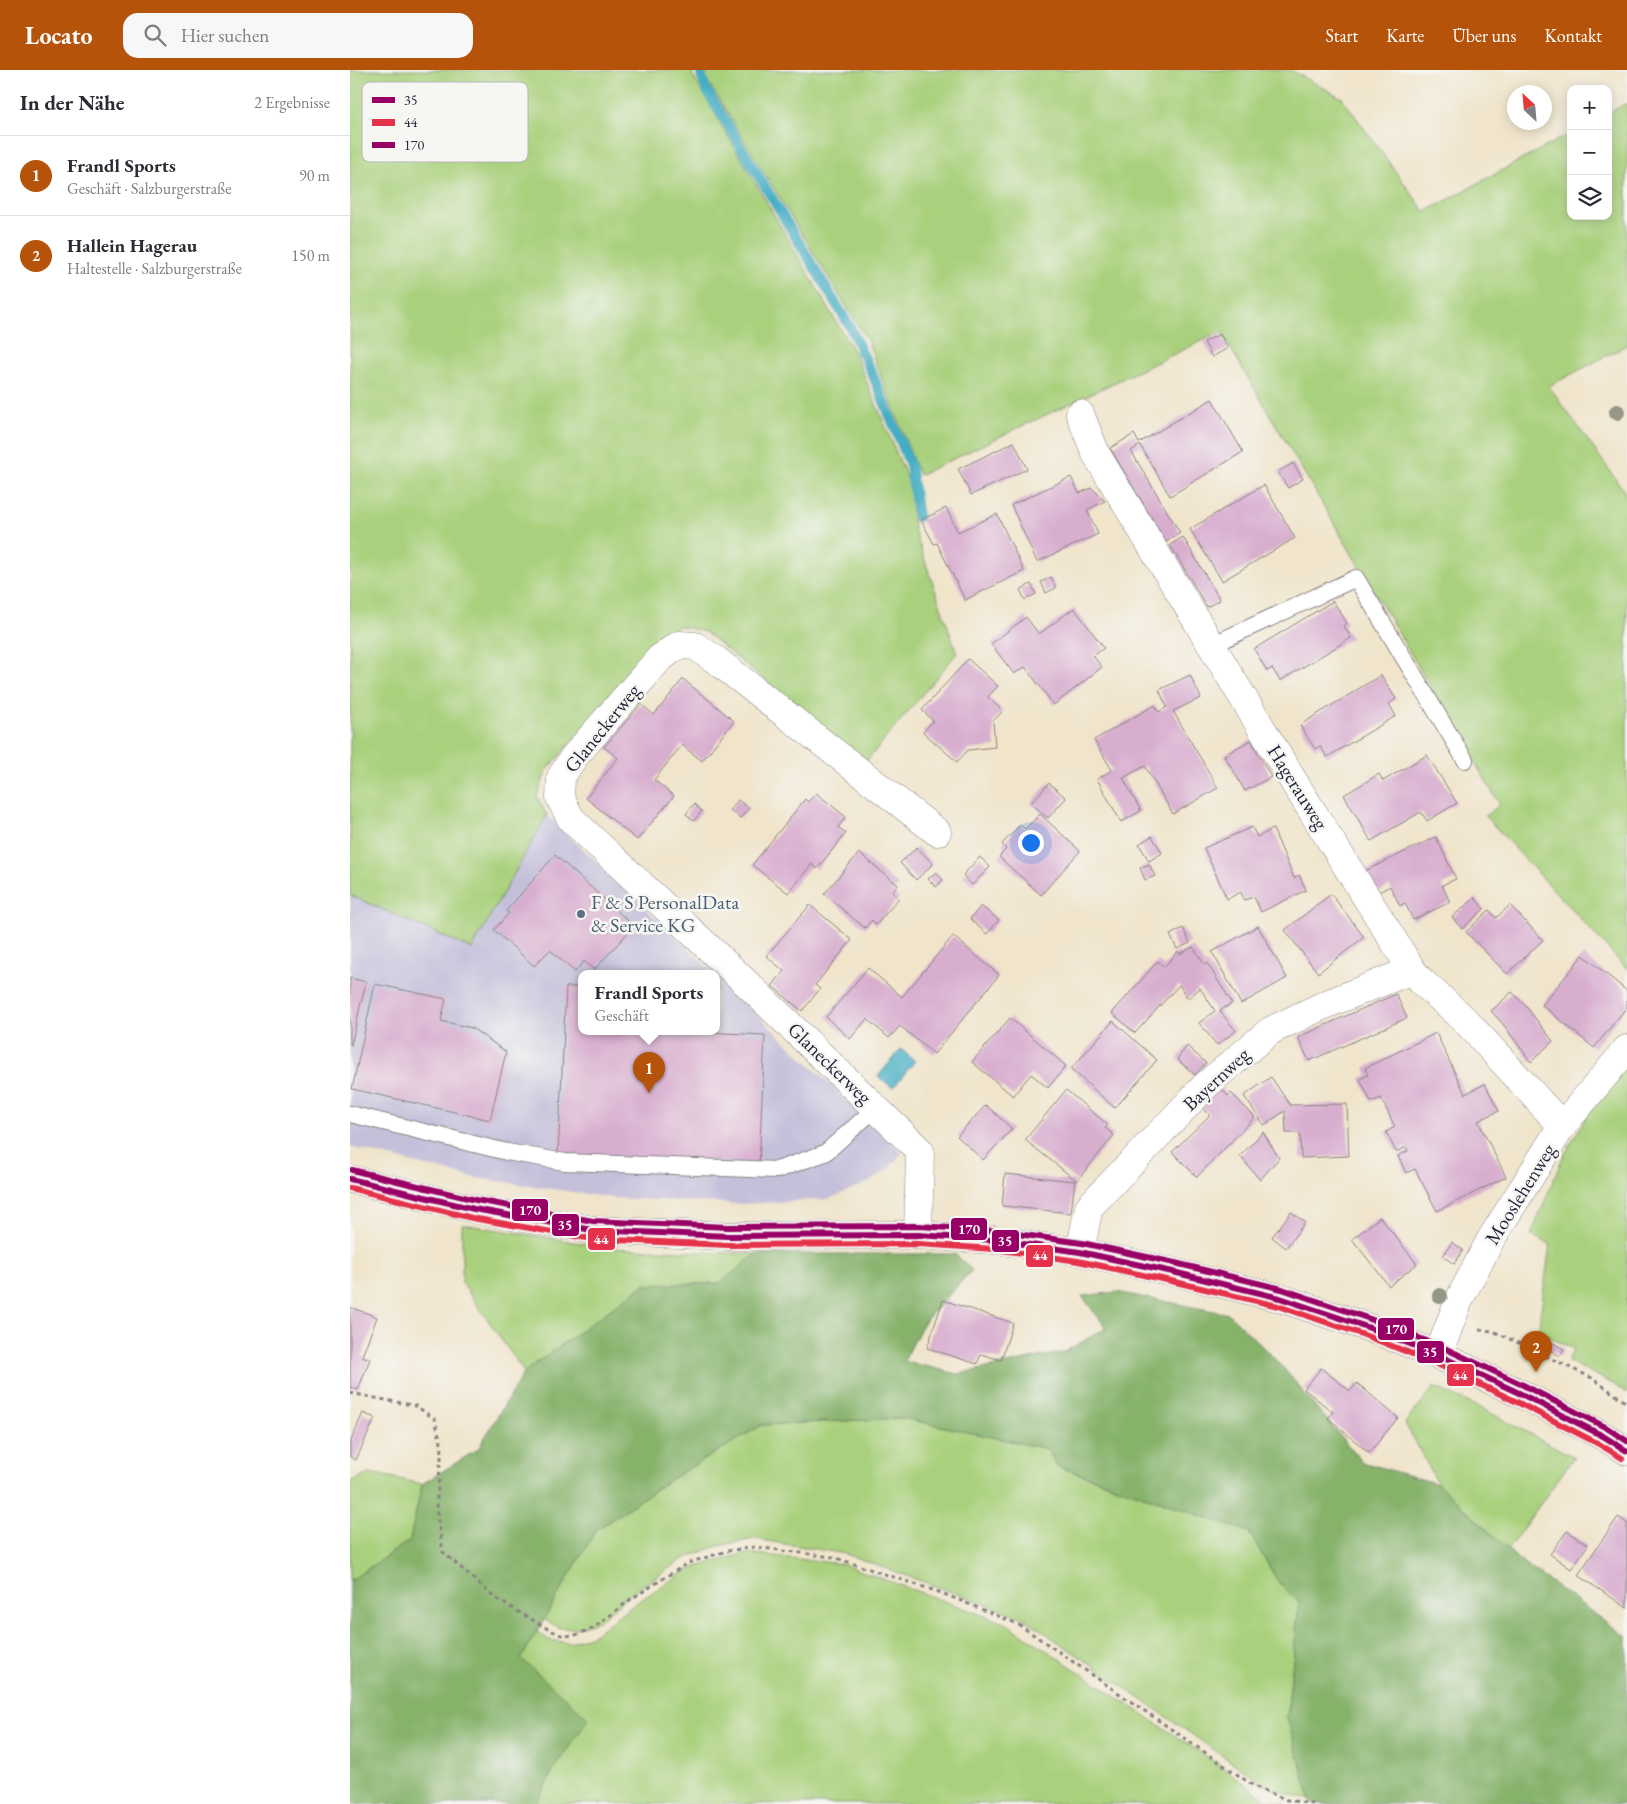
<!DOCTYPE html>
<html lang="de">
<meta charset="utf-8">
<style>
:root{--surface:#fff;--page:#f7f7f7;--text:#2b2b33;--muted:#7c7c81;--line:#e1e1e2;--accent:#b45309}
body{margin:0;font-family:"EB Garamond",serif;background:var(--page);color:var(--text)}
.controls{position:absolute;right:15px;top:15px;display:grid;overflow:hidden;border-radius:10px;box-shadow:0 2px 12px #0003}
.controls button{width:45px;height:45px;display:grid;place-items:center;padding:0;border:0;border-bottom:1px solid var(--line);background:var(--surface);color:var(--text);font:25px sans-serif}
.compass{position:absolute;left:1157px;top:15px;width:45px;height:45px;border-radius:50%;background:var(--surface);box-shadow:0 2px 12px #0003;rotate:334deg}
.you{position:absolute;left:680px;top:772px;width:18px;height:18px;margin:-12px;border:4px solid #fff;border-radius:50%;background:#1a73e8;box-shadow:0 0 0 8px #1a73e833}
.badge{display:grid;place-items:center;width:32px;height:32px;border-radius:50%;background:var(--accent);color:#fff;font-size:16px;font-weight:700}
.pin{position:absolute;translate:-50% -41px;filter:drop-shadow(0 1px 2px #0008)}
.pin::after{content:'';position:absolute;top:26px;width:18px;height:15px;background:inherit;clip-path:polygon(0 0,100% 0,50% 100%)}
.popup{position:absolute;left:228px;top:900px;width:142px;height:65px;box-sizing:border-box;display:grid;place-content:center;border-radius:10px;background:var(--surface);filter:drop-shadow(0 1px 4px #0005);font-size:16px;white-space:nowrap;color:var(--muted)}
.popup b{font-size:19px;color:var(--text)}
.popup::after{content:'';position:absolute;left:50%;top:100%;margin-left:-10px;border:10px solid transparent;border-top-color:var(--surface)}
.list{margin:0;padding:0;list-style:none}
h2{display:flex;justify-content:space-between;align-items:center;height:65px;margin:0;padding:0 20px;font-size:21px}
h2 small{font-size:16px;font-weight:400;color:var(--muted)}
.list li{display:grid;grid-template-columns:32px 1fr auto;gap:15px;align-items:center;box-sizing:border-box;height:80px;padding:0 20px;border-top:1px solid var(--line)}
.list b{display:block;font-size:19px;white-space:nowrap}
.list p{margin:0;font-size:16px;white-space:nowrap;color:var(--muted)}
.list em{font-size:16px;font-style:normal;color:var(--muted)}
.icon{flex:none;width:28px;height:28px;fill:none;stroke:currentColor;stroke-width:2;stroke-linecap:round;stroke-linejoin:round}
.map{position:relative;flex:none;width:1277px;height:1734px;overflow:hidden}
header{display:flex;align-items:center;gap:30px;box-sizing:border-box;height:70px;padding:0 25px;background:var(--accent);color:#fff}
header strong{font-size:24px}
nav{display:flex;gap:28px;margin-inline-start:auto;font-size:18px}
.search{width:350px;height:45px;background:var(--page);display:flex;align-items:center;gap:12px;box-sizing:border-box;padding:0 18px;border-radius:15px;color:var(--muted);font-size:19px}
main{display:flex}
aside{flex:1;background:var(--surface)}
.map>svg:first-child{display:block}
</style>
<header>
<strong>Locato</strong>
<div class="search"><svg class="icon" aria-label="search" viewBox="0 0 24 24"><circle cx="10" cy="10" r="6"/><path d="M15 15l6 6"/></svg>Hier suchen</div>
<nav><a>Start</a><a>Karte</a><a>Über uns</a><a>Kontakt</a></nav>
</header>
<main>
<aside>
<h2>In der Nähe<small>2 Ergebnisse</small></h2>
<ul class="list">
<li><span class="badge">1</span><div><b>Frandl Sports</b><p>Geschäft · Salzburgerstraße</p></div><em>90 m</em></li>
<li><span class="badge">2</span><div><b>Hallein Hagerau</b><p>Haltestelle · Salzburgerstraße</p></div><em>150 m</em></li>
</ul>
</aside>
<div class="map">
<svg width="1277" height="1734" viewBox="0 0 1277 1734">
<rect width="100%" height="100%" fill="#f6f6f2"/>
<filter id="ink" filterUnits="userSpaceOnUse"><feTurbulence type="fractalNoise" baseFrequency=".02" numOctaves="2"/><feDisplacementMap in="SourceGraphic" scale="10" xChannelSelector="R" yChannelSelector="G"/><feConvolveMatrix kernelMatrix="1 2 1 2 8 2 1 2 1" color-interpolation-filters="sRGB"/></filter>
<filter id="wash" filterUnits="userSpaceOnUse"><feTurbulence type="fractalNoise" baseFrequency=".0096" numOctaves="4" result="noise"/><feDisplacementMap in="SourceGraphic" scale="20" xChannelSelector="R" yChannelSelector="G"/><feGaussianBlur stdDeviation="1.12" result="paint"/><feColorMatrix in="noise" values="0 0 0 0 0 0 0 0 0 0 0 0 0 0 0 0 0 1.4 0 .05"/><feComposite in="paint" operator="in"/></filter>
<g filter="url(#wash)">
<rect width="100%" height="100%" fill="#f0e4cb"/>
<path fill="#c5c0da" d="M197 745 365 904H232V962H366L367 906 552 1083 539 1098 519 1112 479 1129 393 1134 263 1128 120 1107 0 1077V825L122 879Z"/>
<path fill="#a9d07b" stroke="#66795b" d="M0 0H343L342 4 505 284 559 413 564 459 607 583 516 692 355 562 330 556 309 566 196 702 187 727 197 745 122 879 0 825Z
M360 0H941L992 28 1075 142 1221 63V146H1258V43L1277 33V275L1199 316 1277 425V899L1135 746 1150 735 871 262 569 405 517 270 355 7Z
M1277 992V1323L1263 1314 1218 1291 1224 1279 1188 1262 1200 1174 1181 1165 1212 1089 1249 1024Z
M112 1154 261 1178 406 1184 371 1213 294 1215 174 1302 112 1213Z
M1084 1317 1131 1338 1224 1387 1158 1479 1088 1414 1055 1353Z
M553 1348 698 1379 707 1396 899 1462 929 1513 949 1533 937 1647 961 1730 919 1718 674 1548 496 1484 405 1469 368 1476 333 1489 283 1522 248 1551 226 1558H210L193 1549 246 1460 321 1409 412 1355Z
M21 1403 72 1414 60 1470 0 1511V1412Z
M397 1483 492 1494 657 1554 868 1694 915 1729 936 1734H186L204 1698 238 1649 170 1589 186 1561 199 1570 219 1573 243 1565 289 1531 339 1499Z"/>
<path fill="#86b26b" stroke="#546a53" d="M406 1184H605L622 1200 574 1252 554 1291 608 1304 714 1282 756 1258 732 1226 767 1222 879 1244 930 1294 1012 1392 1088 1414 1168 1489 1277 1567V1734H964L961 1730 937 1647 949 1533 929 1513 899 1462 707 1396 698 1379 553 1348 412 1355 321 1409 246 1460 171 1589 239 1649 204 1698 186 1734H0V1511L60 1470 72 1414 128 1379 174 1302 294 1215 370 1213Z"/>
<path fill="#44adc3" stroke="#33687f" d="M551 979 565 991 543 1018 528 1006Z"/>
<g fill="none" stroke-linecap="round" stroke-linejoin="round">
<path stroke="#44adc3" stroke-width="10" d="M352 0 351 5 357 21 499 255 525 310 560 395 568 447"/>
</g>
<g id="blocks">
<path fill="#d8aecf" d="M870 264 878 278 862 287 854 272Z
M862 329 893 382 820 426 790 375 781 381 830 463 816 472 760 378 784 364 789 373Z
M664 372 677 399 621 425 608 399Z
M943 393 953 409 938 418 928 402Z
M721 407 729 423 742 418 755 431 737 440 748 464 687 492 661 435Z
M914 415 945 468 872 511 840 459Z
M596 438 608 462 647 444 674 501 615 530 587 473 584 474 571 450Z
M833 467 870 530 857 537 820 475Z
M701 507 706 518 696 523 691 512Z
M681 514 686 524 675 530 670 520Z
M983 531 997 553 994 556 1001 568 930 611 922 598 917 601 904 579Z
M724 538 754 578 743 586 752 597 704 635 675 597 664 604 641 574 676 547 689 564Z
M618 589 648 616 638 627 653 641 643 651 645 677 618 680 607 692 573 662 583 651 572 640Z
M840 605 851 628 823 641 868 718 823 744 795 696 773 708 791 741 771 752 747 709 762 700 744 670 805 635 809 642 817 637 809 620Z
M1031 605 1046 629 1039 634 1046 646 977 687 970 676 965 679 950 655Z
M333 609 384 651 352 691 332 675 304 710 324 726 287 770 236 728 268 688 254 677 291 634 304 645Z
M901 670 921 707 895 721 874 685Z
M1077 685 1107 733 1077 751 1071 742 1021 771 994 725 1029 704 1033 711Z
M699 713 716 728 698 748 681 733Z
M466 723 496 747 488 757 496 763 467 799 462 794 438 823 402 795 455 729 458 732Z
M388 730 399 738 390 748 380 740Z
M344 734 352 741 344 751 336 744Z
M690 744 730 781 691 825 649 787 656 779 652 774 670 755 675 759Z
M902 757 907 767 923 759 944 808 949 805 956 820 911 842 904 827 894 830 891 822 877 829 854 778Z
M802 766 812 783 799 791 789 774Z
M1086 767 1106 809 1092 815 1100 832 1063 850 1055 833 1050 836 1040 816 1027 823 1015 801Z
M567 777 583 794 566 810 550 793Z
M509 783 548 815 542 822 549 828 526 855 522 850 515 858 474 824Z
M205 785 284 856 244 900 234 891 225 902 200 880 184 896 144 860 159 843 156 841Z
M630 787 640 797 622 815 613 805Z
M799 794 805 806 795 810 790 798Z
M586 802 593 810 586 817 578 809Z
M981 824 1014 867 968 903 935 860Z
M1125 828 1134 839 1112 859 1102 847Z
M460 835 502 870 465 915 470 919 452 941 422 916 434 901 416 886Z
M1160 835 1193 870 1157 904 1116 862 1139 840 1146 848Z
M631 836 649 850 637 864 620 849Z
M908 856 937 908 891 934 862 882Z
M833 858 840 873 827 879 820 865Z
M603 866 649 905 584 984 550 956 539 968 517 949 500 969 476 947 518 898 552 927Z
M843 877 855 895 857 893 882 933 870 941 886 961 867 975 849 953 865 941 850 918 838 929 829 915 785 963 762 943 808 891 814 897 828 881 829 884Z
M1233 885 1277 921V937L1244 978 1192 935Z
M0 908 16 912 1 975H0Z
M25 914 96 929 91 951 122 958 156 982 140 1050 2 1019Z
M216 917H232V962H352L415 965 409 1093 208 1084Z
M1162 922 1174 934 1203 971 1181 992 1153 954 1141 941Z
M1046 924 1057 948 959 991 948 967Z
M660 948 716 996 698 1018 681 1004 663 1026 622 992Z
M763 951 807 990 765 1038 721 999Z
M1086 963 1115 1024 1135 1014 1149 1041 1128 1051 1156 1107 1087 1141 1065 1099 1056 1103 1048 1086 1058 1081 1056 1077 1046 1082 1036 1062 1045 1057 1031 1028 1021 1032 1010 1009 1018 1005 1015 998Z
M837 976 856 993 845 1005 827 989Z
M921 1007 940 1035 997 1034 999 1086 951 1088 950 1063H936L935 1041 914 1055 894 1026Z
M868 1015 878 1026 881 1023 905 1047 847 1107 822 1082 860 1045 849 1034Z
M716 1020 758 1055 755 1058 764 1065 727 1111 675 1070Z
M636 1035 662 1059 633 1090 607 1066Z
M913 1062 929 1088 910 1110 890 1086Z
M655 1104 725 1111 721 1143 652 1136Z
M941 1142 955 1152 936 1178 922 1167Z
M1030 1147 1067 1194 1039 1216 1002 1169Z
M1102 1172 1113 1180 1104 1194 1093 1186Z
M593 1230 663 1253 651 1290 631 1284 627 1294 577 1278Z
M0 1237 27 1247 12 1286 20 1289 8 1320 0 1317Z
M1196 1269 1214 1279 1210 1286 1192 1276Z
M971 1298 1000 1321 1007 1313 1048 1348 1019 1383 978 1348 983 1342 954 1319Z
M13 1343 25 1348 6 1390 0 1387V1373Z
M1268 1447 1277 1453V1538L1228 1505Z
M1217 1461 1238 1475 1221 1499 1200 1484Z"/>
</g>
</g>
<g filter="url(#ink)">
<use href="#blocks" fill-opacity="0" stroke="#898383" stroke-width="1"/>
<g fill="none" stroke-linecap="round" stroke-linejoin="round">
<defs>
<path id="service" d="M862 575 1006 508 1115 690
M0 1044 157 1082 215 1092 427 1100 475 1083 526 1038"/>
<path id="minor" d="M730 344 746 384 947 717 1062 900 1071 911 1114 949 1212 1056
M568 1165 570 1081 391 908 221 749 210 728 211 707 223 688 310 588 329 575 345 576 366 590 587 762
M730 1182 739 1137 856 1015 920 961 972 936 1062 900
M1088 1285 1109 1230 1141 1169 1212 1056 1277 979"/>
<path id="primary" d="M0 1109 124 1139 242 1160 378 1166 568 1165 645 1170 730 1182 823 1202 930 1228 1017 1257 1088 1285 1169 1323 1253 1366 1277 1381"/>
</defs>
<use href="#service" stroke="#898383" stroke-width="18"/>
<use href="#minor" stroke="#898383" stroke-width="29"/>
<use href="#primary" stroke="#898383" stroke-width="29"/>
<path stroke="#898383" stroke-width="3" stroke-dasharray="4 4" stroke-linecap="butt" d="M1129 1260 1143 1261 1242 1308 1277 1333
M0 1323 66 1336 85 1349 92 1377 86 1438 93 1482 145 1528 198 1559 211 1565 223 1566 244 1558 281 1529 338 1493 377 1481 404 1477 483 1487 589 1522 668 1554 904 1716 937 1730 964 1734"/>
<use href="#service" stroke="#fff" stroke-width="16"/>
<use href="#minor" stroke="#fff" stroke-width="28"/>
<use href="#primary" stroke="#fff" stroke-width="28"/>
<defs>
<path id="bus-1" d="M0 1109 124 1139 242 1160 378 1166 568 1165 645 1170 730 1182 823 1202 930 1228 1017 1257 1088 1285 1169 1323 1253 1366 1277 1381"/>
<path id="bus-2" d="M0 1118 122 1148 242 1169 378 1175 568 1174 644 1179 728 1191 821 1211 928 1236 1014 1265 1085 1293 1165 1331 1249 1374 1272 1388"/>
<path id="bus-3" d="M2 1100 126 1130 243 1151 378 1157 569 1156 646 1161 732 1173 825 1193 932 1219 1020 1249 1092 1277 1173 1315 1257 1358 1277 1371"/>
</defs>
<use href="#bus-1" stroke="#f6f6f2" stroke-width="10"/>
<use href="#bus-2" stroke="#f6f6f2" stroke-width="10"/>
<use href="#bus-3" stroke="#f6f6f2" stroke-width="10"/>
<use href="#bus-1" stroke="#906" stroke-width="6"/>
<use href="#bus-2" stroke="#e5314c" stroke-width="6"/>
<use href="#bus-3" stroke="#906" stroke-width="6"/>
</g>
<g fill="#959686">
<circle cx="1267" cy="342" r="8"/>
<circle cx="1090" cy="1226" r="8"/>
</g>
</g>
<circle fill="#5c6f8a" stroke="#f6f6f2" stroke-width="2" cx="231" cy="844" r="5"/>
<g text-anchor="middle" dominant-baseline="central" stroke-width="5" stroke-linejoin="round" paint-order="stroke">
<g font-size="20" fill="#22223b" stroke="#f6f6f2">
<text transform="translate(252 658) rotate(-51)">Glaneckerweg</text>
<text transform="translate(948 717) rotate(58)">Hagerauweg</text>
<text transform="translate(480 993) rotate(44)">Glaneckerweg</text>
<text transform="translate(866 1009) rotate(-43)">Bayernweg</text>
<text transform="translate(1170 1124) rotate(-58)">Mooslehenweg</text>
</g>
<g font-size="20" fill="#4e5e75" stroke="#f6f6f2" text-anchor="start">
<text x="241" y="832">F &amp; S PersonalData<tspan x="241" dy="23">&amp; Service KG</tspan></text>
</g>
</g>
<rect x="12" y="12" width="166" height="80" rx="8" fill="#f6f6f2" stroke="#b6b6bb" stroke-width="1"/>
<rect x="22" y="27" width="23" height="6" fill="#906"/>
<rect x="22" y="49" width="23" height="7" fill="#e5314c"/>
<rect x="22" y="72" width="23" height="6" fill="#906"/>
<g font-size="14" fill="#22223b">
<text x="54" y="35">35</text>
<text x="54" y="57">44</text>
<text x="54" y="80">170</text>
</g>
<g stroke="#f6f6f2" stroke-width="2">
<rect x="161" y="1128" width="38" height="24" rx="5" fill="#906"/>
<rect x="201" y="1143" width="29" height="24" rx="5" fill="#906"/>
<rect x="600" y="1147" width="38" height="24" rx="5" fill="#906"/>
<rect x="237" y="1157" width="29" height="24" rx="5" fill="#e5314c"/>
<rect x="641" y="1159" width="29" height="24" rx="5" fill="#906"/>
<rect x="675" y="1174" width="29" height="24" rx="5" fill="#e5314c"/>
<rect x="1027" y="1247" width="38" height="24" rx="5" fill="#906"/>
<rect x="1066" y="1270" width="29" height="24" rx="5" fill="#906"/>
<rect x="1096" y="1293" width="29" height="24" rx="5" fill="#e5314c"/>
</g>
<g font-size="14" text-anchor="middle" font-weight="bold" fill="#fff">
<text x="180" y="1145">170</text>
<text x="215" y="1160">35</text>
<text x="619" y="1164">170</text>
<text x="251" y="1174">44</text>
<text x="655" y="1176">35</text>
<text x="690" y="1190">44</text>
<text x="1046" y="1264">170</text>
<text x="1080" y="1287">35</text>
<text x="1110" y="1310">44</text>
</g>
</svg>
<div class="controls">
<button>+</button>
<button>−</button>
<button><svg class="icon" aria-label="layers" viewBox="0 0 24 24"><path d="M12 4l9 5-9 5-9-5zM3 14l9 5 9-5"/></svg></button>
</div>
<svg class="compass" viewBox="-18 -18 36 36"><path d="M0-13l5 13h-10z" fill="#e53935"/><path d="M0 13l5-13h-10z" fill="#7c7c81"/></svg>
<div class="you"></div>
<div class="pin badge" style="left:299px;top:1023px">1</div>
<div class="popup"><b>Frandl Sports</b>Geschäft</div>
<div class="pin badge" style="left:1186px;top:1302px">2</div>
</div>
</main>
